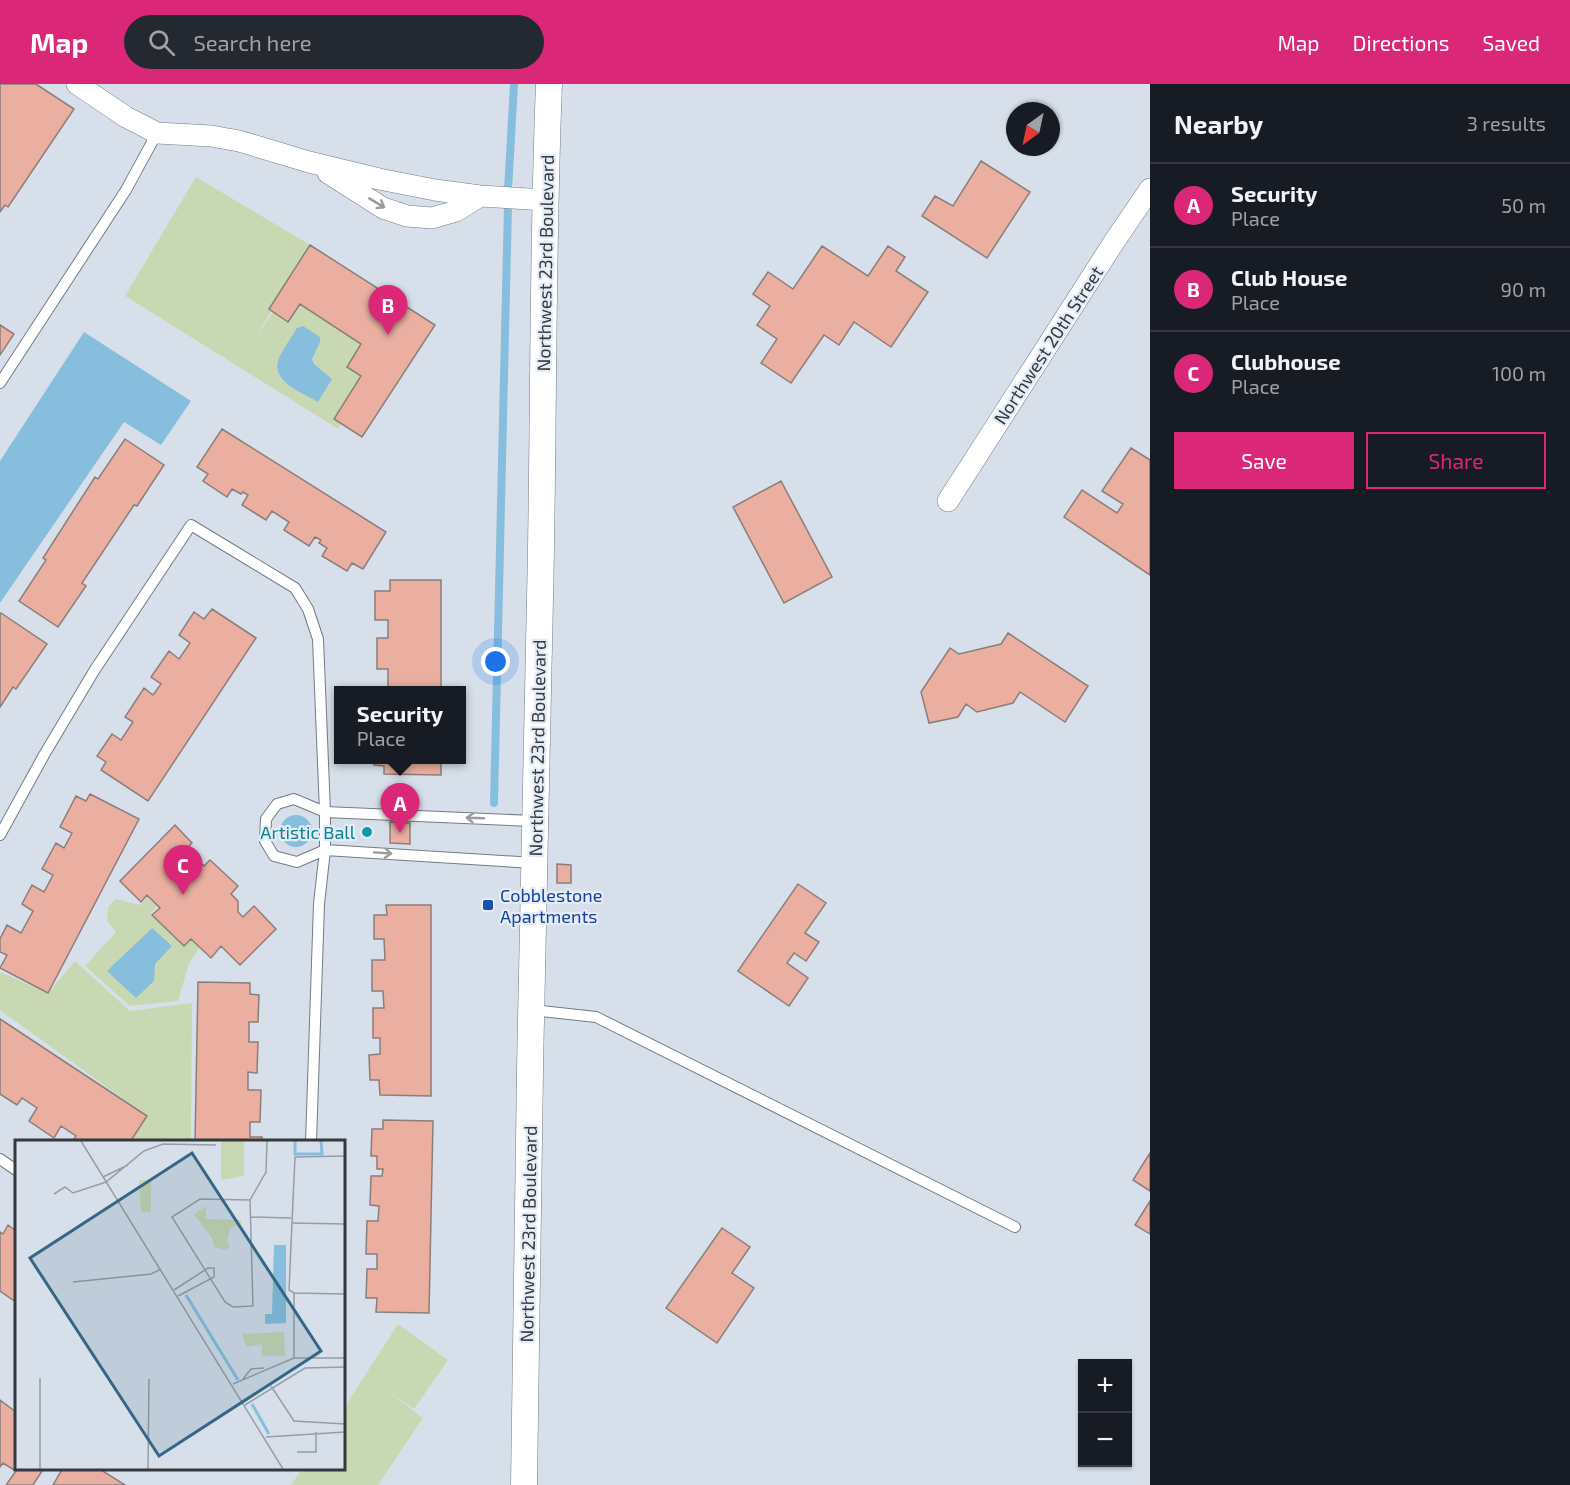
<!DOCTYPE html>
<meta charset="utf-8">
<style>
:root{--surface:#171b24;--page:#242831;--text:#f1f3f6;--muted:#9ea1a6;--line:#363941;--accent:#db2777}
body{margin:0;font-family:"Exo 2",sans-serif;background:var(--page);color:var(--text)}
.controls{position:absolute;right:18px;bottom:18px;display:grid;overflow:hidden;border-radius:0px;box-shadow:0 2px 4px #0004}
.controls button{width:54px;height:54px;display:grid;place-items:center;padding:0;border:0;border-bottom:2px solid var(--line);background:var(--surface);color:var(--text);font:30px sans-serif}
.compass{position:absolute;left:1006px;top:18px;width:54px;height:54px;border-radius:50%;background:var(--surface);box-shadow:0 2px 4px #0004;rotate:213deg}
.you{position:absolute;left:496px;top:578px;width:21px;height:21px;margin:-15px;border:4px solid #fff;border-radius:50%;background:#1a73e8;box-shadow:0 0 0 9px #1a73e833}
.badge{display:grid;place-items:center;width:39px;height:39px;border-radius:50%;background:var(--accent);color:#fff;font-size:20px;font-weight:700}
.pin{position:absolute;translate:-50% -50px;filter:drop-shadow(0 2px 3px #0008)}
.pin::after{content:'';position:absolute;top:32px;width:21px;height:18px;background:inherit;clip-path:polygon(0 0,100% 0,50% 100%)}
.popup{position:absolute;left:334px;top:602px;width:132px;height:78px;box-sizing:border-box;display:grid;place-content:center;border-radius:0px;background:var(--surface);filter:drop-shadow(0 2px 4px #0005);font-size:20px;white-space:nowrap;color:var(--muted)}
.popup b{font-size:22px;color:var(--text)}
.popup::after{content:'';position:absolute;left:50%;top:100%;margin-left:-12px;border:12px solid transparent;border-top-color:var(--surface)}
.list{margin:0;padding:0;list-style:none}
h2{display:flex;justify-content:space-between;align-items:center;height:78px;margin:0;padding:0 24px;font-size:26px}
h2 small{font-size:20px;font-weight:400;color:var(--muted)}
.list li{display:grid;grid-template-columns:39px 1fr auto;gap:18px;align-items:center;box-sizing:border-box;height:84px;padding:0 24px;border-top:2px solid var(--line)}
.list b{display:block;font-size:22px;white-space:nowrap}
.list p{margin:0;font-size:20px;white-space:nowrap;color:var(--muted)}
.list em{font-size:20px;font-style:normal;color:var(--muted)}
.actions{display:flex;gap:12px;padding:18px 24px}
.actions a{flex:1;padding:14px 0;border:2px solid var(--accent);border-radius:0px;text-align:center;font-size:21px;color:var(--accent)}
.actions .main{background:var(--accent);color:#fff}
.icon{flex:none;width:33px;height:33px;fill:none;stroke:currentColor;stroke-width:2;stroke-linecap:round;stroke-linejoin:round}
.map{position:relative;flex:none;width:1150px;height:1401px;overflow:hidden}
header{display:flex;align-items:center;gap:36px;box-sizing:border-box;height:84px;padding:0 30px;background:var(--accent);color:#fff}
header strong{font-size:28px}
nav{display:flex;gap:33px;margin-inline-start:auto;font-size:21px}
.search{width:420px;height:54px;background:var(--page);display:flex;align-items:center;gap:15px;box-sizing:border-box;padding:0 21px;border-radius:33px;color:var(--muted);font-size:22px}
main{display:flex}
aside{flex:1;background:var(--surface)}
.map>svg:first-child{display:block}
</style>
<header>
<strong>Map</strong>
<div class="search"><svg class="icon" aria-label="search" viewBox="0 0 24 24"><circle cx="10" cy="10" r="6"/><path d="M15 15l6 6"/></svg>Search here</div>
<nav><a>Map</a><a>Directions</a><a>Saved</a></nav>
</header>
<main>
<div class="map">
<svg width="1150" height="1401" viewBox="0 0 1150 1401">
<rect width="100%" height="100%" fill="#d7e0ea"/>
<path fill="#c8d8b2" d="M196 93 310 161 256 253 273 228 288 238 300 220 361 260 347 283 361 292 334 334 341 340 338 345 125 212Z
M148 813 157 822 150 830 184 862 191 856 200 863 189 879 178 917 130 922 85 882 116 848 107 837 108 823 116 815 140 821Z
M75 877 130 927 192 919 191 1057H130L147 1032 0 926V888L48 909Z
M398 1240 448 1276 414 1325 389 1308 423 1334 378 1401H291L302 1385 344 1384V1324Z"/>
<path fill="#87bedd" d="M303 242 320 253V258L312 275 314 280 332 295 318 318C303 309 272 298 278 277 281 267 292 253 297 244Z
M84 248 191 317 161 361 124 338 0 519V377Z
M280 747a16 16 0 1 1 32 0a16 16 0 1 1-32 0Z
M152 844 172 862 155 880 154 897 136 914 107 887Z"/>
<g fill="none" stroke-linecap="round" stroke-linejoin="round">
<path stroke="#87bedd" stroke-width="8" d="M508 106 514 0
M494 719 508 122"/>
</g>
<path fill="#eaafa1" stroke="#8b7e7a" stroke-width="1.5" d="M0 0H36L74 25 8 123 5 121 0 128Z
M981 77 1030 108 987 174 922 132 935 112 953 122Z
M310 161 435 241 362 353 334 335 361 292 347 283 361 260 300 220 288 238 269 225Z
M822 162 868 192 888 162 905 173 896 187 928 208 891 263 854 238 839 261 824 251 791 299 761 279 777 255 757 241 770 222 753 210 768 188 793 205Z
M0 241 14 250 0 271Z
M222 345 386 448 363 485 352 479 347 487 322 472 327 464 319 459 321 456 315 453 309 462 284 446 289 438 272 427 266 436 242 421 248 411 243 408 241 410 232 405 227 413 203 397 208 390 197 383Z
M125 355 164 381 137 422 134 421 82 499 86 502 58 543 19 517 46 476 43 474 95 393 98 395Z
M1131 364 1150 376V491L1064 433 1082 406 1117 429 1123 420 1102 407Z
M781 397 832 493 784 519 733 423Z
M390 496H441V606H377V603H388V585H377V554H388V536H375V507H390Z
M212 525 256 554 148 717 101 686 106 678 97 672 112 650 121 656 133 638 125 633 144 604 153 611 161 600 151 593 169 567 179 575 190 559 179 551 194 528 204 535Z
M1 529 47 560 16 605 13 603 0 623V531Z
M1008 549 1088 602 1065 638 1020 608 1013 619 977 628 966 620 958 633 929 639 921 608 950 564 959 570 1001 560Z
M374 676H441V691L384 690V682L374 681Z
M90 710 139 735 48 909 0 884 7 871 0 868V855L7 841 21 849 33 827 22 820 32 801 44 808 53 791 42 785 56 759 64 764 72 749 60 743 76 712 86 717Z
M390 738 410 739V760L390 759Z
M175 741 192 759 179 772 183 776 196 774 204 782 210 776 238 802 231 810 238 817V828L243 833 254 822 276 845 240 881 221 862 211 874 191 855 184 862 152 831 160 824 147 811 141 818 120 797Z
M557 780 571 781V799H557Z
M798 800 826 819 805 849 819 858 806 877 794 869 787 879 808 894 789 922 738 887Z
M386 821H431V1012L380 1011 379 996H370L369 971 380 970V954H373V924H384L383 907H372V876H385L384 855H374V831H387Z
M198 898 250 899V910L259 911 258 938H249V958H258L257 989 248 988V1006H261L260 1038H250V1053H262V1058H195Z
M0 935 147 1032 130 1058H72L76 1052 61 1042 54 1054 29 1037 37 1024 22 1014 17 1021 0 1010Z
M383 1036 433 1037 429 1229 376 1228 377 1214H366L367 1185H377V1170H366L367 1137H378L379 1122 370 1121 371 1092H382L383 1085H377V1072H371L372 1045H383Z
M1150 1069V1107L1133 1096Z
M1150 1117V1150L1135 1141Z
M8 1141 16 1147V1218L0 1207V1148L3 1150Z
M722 1144 750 1163 732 1189 754 1204 717 1259 666 1224Z
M0 1316 16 1328V1384H44L33 1401H6L16 1387 3 1379 0 1383Z
M63 1384H98L125 1401H53Z"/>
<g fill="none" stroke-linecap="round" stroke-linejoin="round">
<defs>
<path id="service" d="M0 299 126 106 157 49
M0 751 44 671 94 587 191 441 295 504 308 525 318 555 325 728V766L319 820 311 1058
M534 779 325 766 297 778 274 772 265 757 266 735 277 720 294 715 325 728 534 737
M532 926 596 933 1015 1143
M0 1075 16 1086"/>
<path id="minor" d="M77 0 126 33 157 49 211 52 239 57 309 78 379 95 435 106 480 112 546 116
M328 89 383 124 407 132 432 134 456 127 480 112
M948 417 1114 158 1150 105"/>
<path id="tertiary" d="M524 1401C527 1105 533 810 540 514 544 343 542 171 549 0"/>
</defs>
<use href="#service" stroke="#737c84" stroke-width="12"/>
<use href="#minor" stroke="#737c84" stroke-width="22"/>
<use href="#tertiary" stroke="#737c84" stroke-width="27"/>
<use href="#service" stroke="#fff" stroke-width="10"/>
<use href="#minor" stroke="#fff" stroke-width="21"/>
<use href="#tertiary" stroke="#fff" stroke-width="26"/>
</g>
<defs><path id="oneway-shaft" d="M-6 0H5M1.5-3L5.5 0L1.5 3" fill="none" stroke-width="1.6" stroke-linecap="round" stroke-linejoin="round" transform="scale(1.5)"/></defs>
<g stroke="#9a9c9e">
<use href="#oneway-shaft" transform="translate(377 119) rotate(31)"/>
<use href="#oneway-shaft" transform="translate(475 734) rotate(-178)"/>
<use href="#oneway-shaft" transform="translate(383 769) rotate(4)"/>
</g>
<circle fill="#0f9aa8" stroke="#e4edf7" stroke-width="2" cx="367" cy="748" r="6"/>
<rect fill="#1a4fb4" stroke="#e4edf7" stroke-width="2" x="482" y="815" width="12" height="12" rx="3"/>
<g text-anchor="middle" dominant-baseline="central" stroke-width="4.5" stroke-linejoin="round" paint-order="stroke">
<g font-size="18" fill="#35383c" stroke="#e4edf7">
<text transform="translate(545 179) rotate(-89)">Northwest 23rd Boulevard</text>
<text transform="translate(1048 261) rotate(-57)">Northwest 20th Street</text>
<text transform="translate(537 664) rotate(-89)">Northwest 23rd Boulevard</text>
<text transform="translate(528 1150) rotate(-89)">Northwest 23rd Boulevard</text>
</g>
<g font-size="18" fill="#0d838f" stroke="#e4edf7" text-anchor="end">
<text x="355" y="748">Artistic Ball</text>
</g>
<g font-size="18" fill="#164399" stroke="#e4edf7" text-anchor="start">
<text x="500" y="811">Cobblestone<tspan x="500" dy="21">Apartments</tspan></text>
</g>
</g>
<g transform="translate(15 1056)">
<rect width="330" height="330" fill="#d7e0ea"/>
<path d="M206 1H229V36L206 40ZM124 40H136V72H126ZM191 66V79L226 80V85L216 87 212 101 215 106 210 110 199 107 197 98 179 74ZM269 192 270 216H247V204L231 207 227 194Z" fill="#c8d8b2"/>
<path d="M259 105H271V183L250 184V174H257Z" fill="#87bedd"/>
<path fill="none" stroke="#87bedd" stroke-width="3" d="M280 1V14H307L306 1M171 155 223 240M237 264 254 294"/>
<path fill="none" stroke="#969da4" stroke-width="1.5" d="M66 1 268 329M88 37 113 25M39 54 50 47 58 53 91 42 129 11 148 4 201 5M185 59 235 60 238 166 218 167 210 162 157 77ZM235 60 251 32 252 1M235 77 276 78M276 83 330 84M58 142 136 134 146 129M159 150 193 128H199V137L163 156M279 153 330 154M279 218V153L274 150 280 17 330 16M25 238V329M228 239 236 229 249 228M218 244 279 218H330M256 246 279 281 330 284M230 265 290 228 330 227M251 297 330 292M282 312H301V292M133 329 134 239"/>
<path fill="#356785" fill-opacity="0.15" stroke="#356785" stroke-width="3" d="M177 13 306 211 144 316 15 118Z"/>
<rect width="330" height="330" fill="none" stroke="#35383c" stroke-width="3"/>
</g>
</svg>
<div class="controls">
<button>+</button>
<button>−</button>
</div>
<svg class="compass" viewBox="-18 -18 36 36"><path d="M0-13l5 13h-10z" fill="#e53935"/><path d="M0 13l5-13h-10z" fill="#9ea1a6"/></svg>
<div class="you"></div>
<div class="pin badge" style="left:400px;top:749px">A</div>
<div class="popup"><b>Security</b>Place</div>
<div class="pin badge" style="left:388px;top:251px">B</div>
<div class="pin badge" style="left:183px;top:811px">C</div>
</div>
<aside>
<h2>Nearby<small>3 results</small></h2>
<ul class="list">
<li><span class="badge">A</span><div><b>Security</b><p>Place</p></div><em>50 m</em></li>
<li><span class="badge">B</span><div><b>Club House</b><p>Place</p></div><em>90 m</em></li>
<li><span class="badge">C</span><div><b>Clubhouse</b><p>Place</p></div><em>100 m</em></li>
</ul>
<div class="actions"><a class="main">Save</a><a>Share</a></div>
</aside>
</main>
